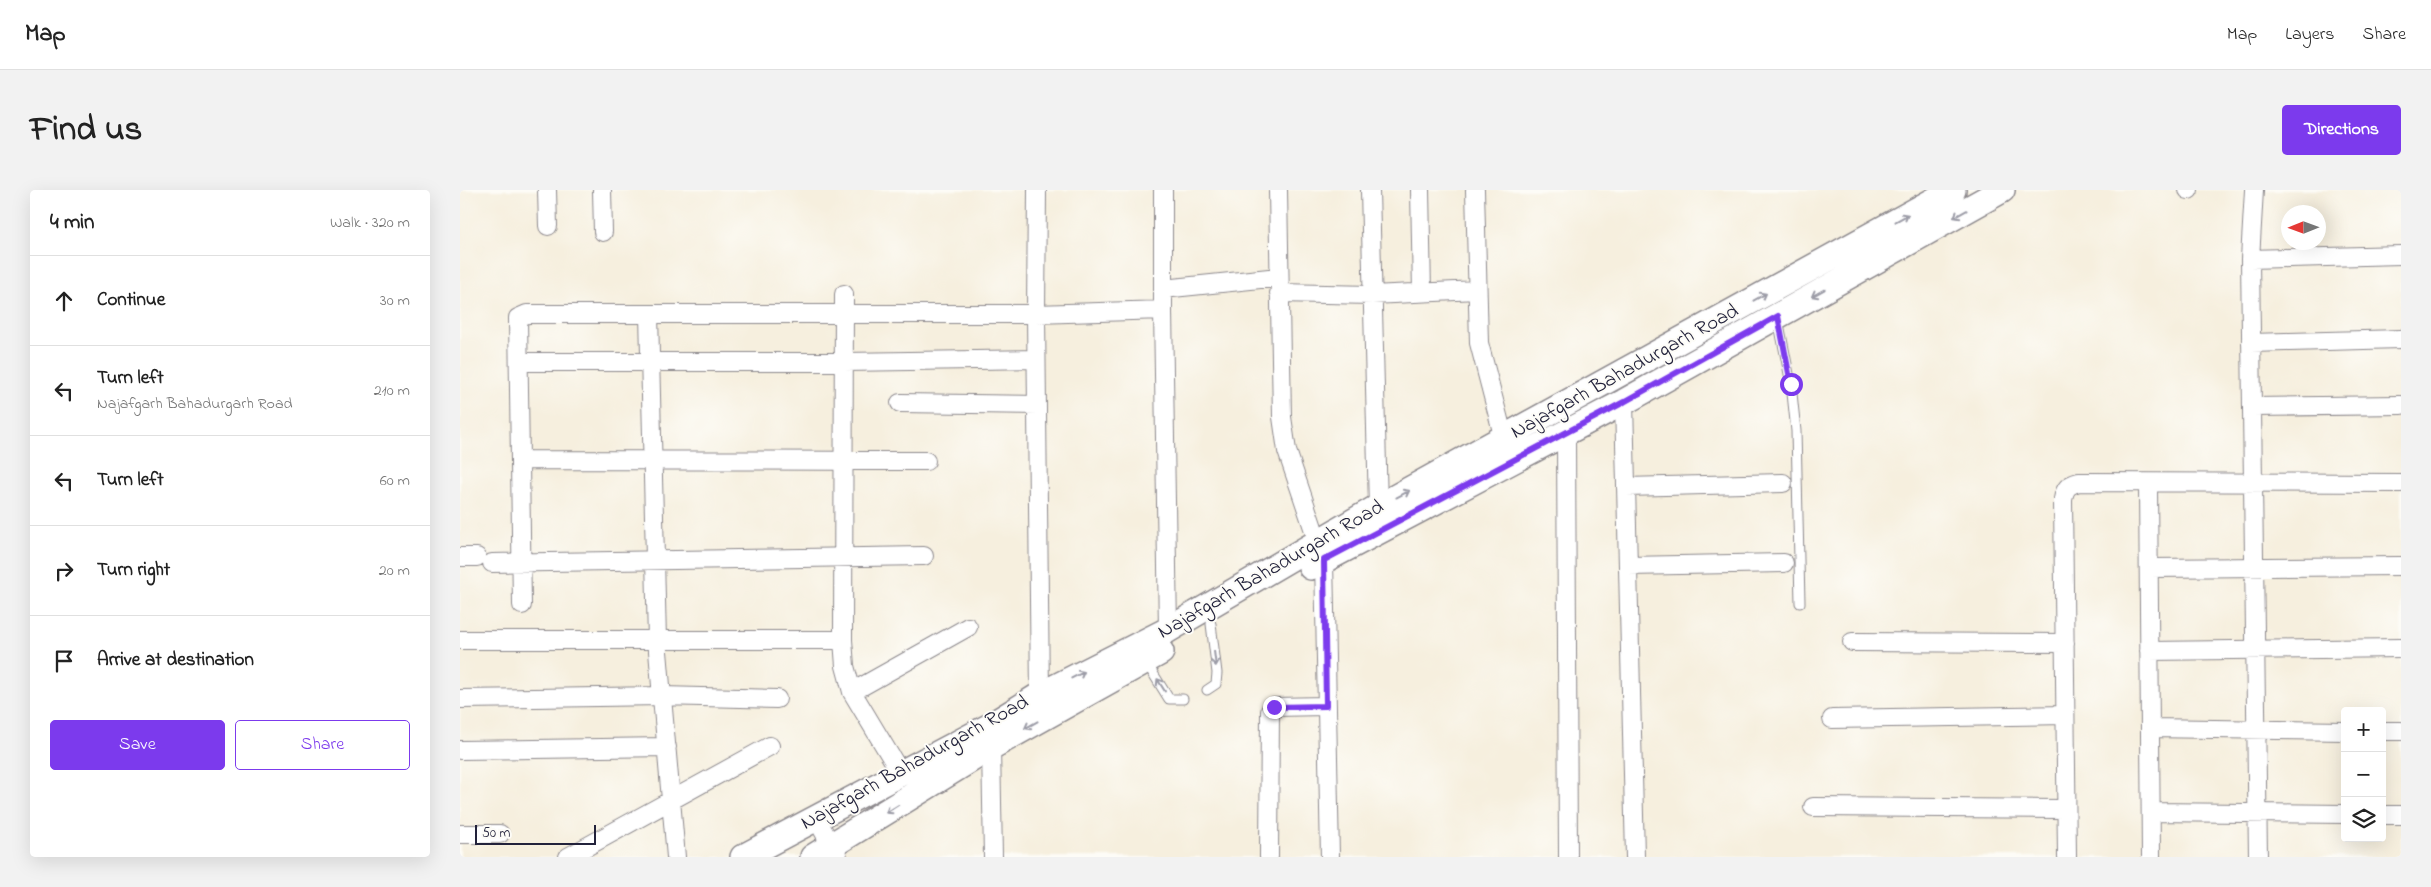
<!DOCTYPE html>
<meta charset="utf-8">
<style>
:root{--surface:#fff;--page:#f2f2f2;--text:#222;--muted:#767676;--line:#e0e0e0;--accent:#7c3aed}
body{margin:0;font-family:"Indie Flower",sans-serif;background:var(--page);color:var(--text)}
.controls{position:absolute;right:15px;bottom:15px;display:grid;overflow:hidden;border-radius:5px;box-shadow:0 5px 20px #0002}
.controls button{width:45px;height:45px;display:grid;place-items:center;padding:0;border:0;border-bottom:1px solid var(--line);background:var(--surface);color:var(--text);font:25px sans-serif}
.compass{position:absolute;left:1821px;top:15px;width:45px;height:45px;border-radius:50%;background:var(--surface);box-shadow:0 5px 20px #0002;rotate:269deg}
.scale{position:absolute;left:15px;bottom:12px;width:121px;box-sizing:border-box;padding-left:5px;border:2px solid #22223b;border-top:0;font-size:14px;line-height:18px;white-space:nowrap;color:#22223b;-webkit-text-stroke:4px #fdfcf7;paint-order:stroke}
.stop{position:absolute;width:15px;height:15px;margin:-11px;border:4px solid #7c3aed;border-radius:50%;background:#fff}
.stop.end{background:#7c3aed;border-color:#fff;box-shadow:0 1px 5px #0008}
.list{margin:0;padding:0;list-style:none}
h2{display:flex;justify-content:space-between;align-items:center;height:65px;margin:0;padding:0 20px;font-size:21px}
h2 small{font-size:16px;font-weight:400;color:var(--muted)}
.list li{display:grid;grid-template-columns:32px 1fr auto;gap:15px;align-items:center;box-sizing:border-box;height:90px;padding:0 20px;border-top:1px solid var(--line)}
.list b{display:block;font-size:19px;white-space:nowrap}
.list p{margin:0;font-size:16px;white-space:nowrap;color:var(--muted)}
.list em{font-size:16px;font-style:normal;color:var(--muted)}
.actions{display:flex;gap:10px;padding:15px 20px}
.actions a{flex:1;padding:11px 0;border:1px solid var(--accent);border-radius:5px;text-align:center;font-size:18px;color:var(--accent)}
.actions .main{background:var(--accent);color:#fff}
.icon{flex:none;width:28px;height:28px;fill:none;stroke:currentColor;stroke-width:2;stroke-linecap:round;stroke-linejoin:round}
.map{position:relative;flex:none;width:1941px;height:667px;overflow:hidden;border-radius:5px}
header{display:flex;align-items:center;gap:30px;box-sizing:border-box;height:70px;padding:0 25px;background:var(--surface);border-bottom:1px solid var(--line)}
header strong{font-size:24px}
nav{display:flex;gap:28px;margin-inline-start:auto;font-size:18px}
.intro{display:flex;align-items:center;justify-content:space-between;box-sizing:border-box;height:120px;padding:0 30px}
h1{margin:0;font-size:35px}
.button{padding:12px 22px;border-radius:5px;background:var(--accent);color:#fff;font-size:18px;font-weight:700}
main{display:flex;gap:30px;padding:0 30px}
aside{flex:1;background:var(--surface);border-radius:5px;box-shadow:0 5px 20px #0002}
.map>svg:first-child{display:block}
</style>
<header>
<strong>Map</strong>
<nav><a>Map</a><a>Layers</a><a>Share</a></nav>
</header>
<div class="intro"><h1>Find us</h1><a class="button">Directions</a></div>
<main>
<aside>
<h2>4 min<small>Walk · 320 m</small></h2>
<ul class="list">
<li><svg class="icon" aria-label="ahead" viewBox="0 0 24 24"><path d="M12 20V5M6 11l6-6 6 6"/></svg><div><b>Continue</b></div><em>30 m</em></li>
<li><svg class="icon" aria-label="left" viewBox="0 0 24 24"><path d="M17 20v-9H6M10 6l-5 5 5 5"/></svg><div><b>Turn left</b><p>Najafgarh Bahadurgarh Road</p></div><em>210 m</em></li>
<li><svg class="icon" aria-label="left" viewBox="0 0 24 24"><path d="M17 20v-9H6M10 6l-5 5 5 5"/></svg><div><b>Turn left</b></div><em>60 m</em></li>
<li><svg class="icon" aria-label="right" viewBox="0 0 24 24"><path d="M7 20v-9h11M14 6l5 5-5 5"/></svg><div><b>Turn right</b></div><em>20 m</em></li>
<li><svg class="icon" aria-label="arrive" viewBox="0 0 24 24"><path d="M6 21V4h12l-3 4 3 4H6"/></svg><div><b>Arrive at destination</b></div></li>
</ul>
<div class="actions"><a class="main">Save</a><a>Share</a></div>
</aside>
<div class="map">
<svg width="1941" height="667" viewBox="0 0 1941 667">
<rect width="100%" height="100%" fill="#fdfcf7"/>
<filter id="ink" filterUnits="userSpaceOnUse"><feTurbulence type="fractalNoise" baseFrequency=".02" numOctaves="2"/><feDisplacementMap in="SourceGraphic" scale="10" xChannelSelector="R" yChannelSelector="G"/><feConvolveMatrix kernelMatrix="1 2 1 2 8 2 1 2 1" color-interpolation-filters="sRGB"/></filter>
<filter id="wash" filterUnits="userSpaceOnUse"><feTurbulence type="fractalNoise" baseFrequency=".0096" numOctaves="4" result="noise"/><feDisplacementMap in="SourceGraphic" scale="20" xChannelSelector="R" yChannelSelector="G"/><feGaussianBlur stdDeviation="1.12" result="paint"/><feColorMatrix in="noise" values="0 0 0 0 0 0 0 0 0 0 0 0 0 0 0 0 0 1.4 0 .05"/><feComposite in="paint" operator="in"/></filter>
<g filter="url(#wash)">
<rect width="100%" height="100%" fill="#f6efde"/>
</g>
<g filter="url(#ink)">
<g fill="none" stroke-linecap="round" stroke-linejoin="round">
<defs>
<path id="lane" d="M1318 129 1331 194 1336 241 1340 413
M686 472 709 509H723
M747 500 756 494 757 483 751 434"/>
<path id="street" d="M87 0 88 36
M142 0 143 42
M577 0 576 124 580 505
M703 0V120L708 440
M818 0 822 227 827 261 864 370 870 667
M910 0 918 317
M960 0 962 103
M1015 0 1019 153 1044 249
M1728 0H1729
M1794 0 1790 69 1798 667
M1790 69 1941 65
M703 99 819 87
M819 103 912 105 1017 100
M384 104 383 450 385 476 392 502 440 582
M1791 153 1941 149
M59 172H384L576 169
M1164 212 1175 667
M440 213 577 215
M1792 217 1941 215
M1106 241 1108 667
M60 270 466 271
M1688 293 1691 667
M1166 297 1323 293
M0 367H17
M32 373 464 366
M1168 376 1324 373
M1689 378 1941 376
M62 415 58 128 67 124H189
M0 450H383
M1392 452 1605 453
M1689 461 1941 458
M392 502 508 437
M0 509 202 506 317 509
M1372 529 1605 525
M1690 538 1885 541
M1922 541H1941
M531 557 533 667
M0 560 207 557
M1353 617 1606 619
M1691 622 1885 624
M1922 625H1941
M356 628 378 667
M0 644H40
M108 667 310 556
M216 667 197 450 189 124H576L703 120
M809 667 810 521 814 517 866 516
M1607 667 1603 309C1605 298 1608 295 1619 292L1941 293"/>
<path id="secondary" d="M851 377 1164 212 1542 0
M283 667 530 536 580 505 708 440 918 317 1493 0
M353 667 531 557 701 462"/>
</defs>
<use href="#lane" stroke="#8c888c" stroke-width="11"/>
<use href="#street" stroke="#8c888c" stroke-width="20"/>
<use href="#secondary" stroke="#8c888c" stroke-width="28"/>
<use href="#lane" stroke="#fff" stroke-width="9"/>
<use href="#street" stroke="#fff" stroke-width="18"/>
<use href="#secondary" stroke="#fff" stroke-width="25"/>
</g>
<defs><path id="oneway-shaft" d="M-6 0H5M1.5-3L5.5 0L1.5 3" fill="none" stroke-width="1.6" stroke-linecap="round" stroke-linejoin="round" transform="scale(1.25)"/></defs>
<g stroke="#9c9ca7">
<use href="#oneway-shaft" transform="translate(1500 24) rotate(151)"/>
<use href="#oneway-shaft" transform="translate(1442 28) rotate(-29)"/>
<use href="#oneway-shaft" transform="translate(1358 103) rotate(151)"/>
<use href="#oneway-shaft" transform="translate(1300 107) rotate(-29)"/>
<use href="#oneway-shaft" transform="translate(943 304) rotate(-28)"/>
<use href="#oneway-shaft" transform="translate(755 469) rotate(83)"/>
<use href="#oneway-shaft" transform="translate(618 485) rotate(-27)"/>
<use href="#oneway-shaft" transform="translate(701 495) rotate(-122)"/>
<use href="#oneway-shaft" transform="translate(571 535) rotate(151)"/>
<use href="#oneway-shaft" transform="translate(432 619) rotate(148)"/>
</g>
</g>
<g fill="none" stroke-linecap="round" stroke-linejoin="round" filter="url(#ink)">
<path stroke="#7c3aed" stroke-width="6" d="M814 517 866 516 864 370 1164 212 1318 126 1331 194"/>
</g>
<g text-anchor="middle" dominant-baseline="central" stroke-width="4" stroke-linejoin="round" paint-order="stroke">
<g font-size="21" fill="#22223b" stroke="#fdfcf7">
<text transform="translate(1165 182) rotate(-29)">Najafgarh Bahadurgarh Road</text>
<text transform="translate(811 380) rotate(-30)">Najafgarh Bahadurgarh Road</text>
<text transform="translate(455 573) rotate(-29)">Najafgarh Bahadurgarh Road</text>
</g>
</g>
</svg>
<div class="controls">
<button>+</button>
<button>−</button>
<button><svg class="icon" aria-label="layers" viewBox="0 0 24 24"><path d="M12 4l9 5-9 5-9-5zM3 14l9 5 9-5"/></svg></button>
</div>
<svg class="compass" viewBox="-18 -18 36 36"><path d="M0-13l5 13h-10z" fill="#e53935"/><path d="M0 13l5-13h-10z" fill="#767676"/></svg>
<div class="scale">50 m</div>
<div class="stop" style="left:1331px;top:194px"></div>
<div class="stop end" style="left:814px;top:517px"></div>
</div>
</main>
